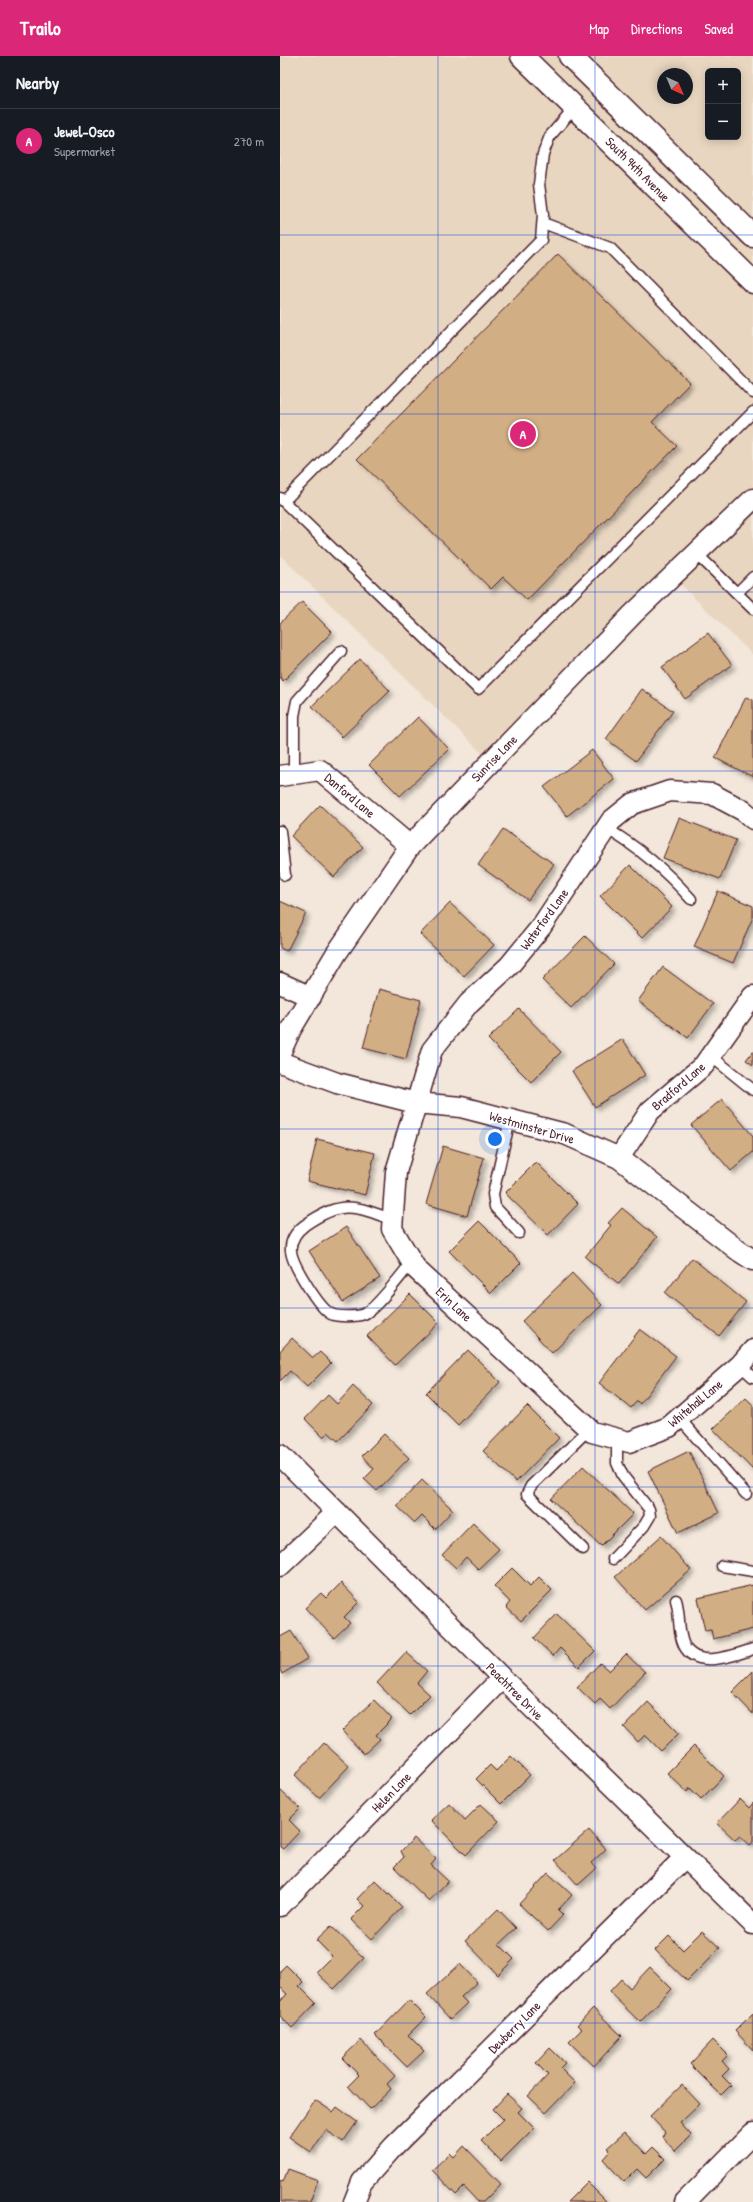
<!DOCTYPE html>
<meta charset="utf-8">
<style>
:root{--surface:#171b24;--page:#242831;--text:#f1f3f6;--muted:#9ea1a6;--line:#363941;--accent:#db2777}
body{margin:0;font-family:"Patrick Hand",sans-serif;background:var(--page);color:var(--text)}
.controls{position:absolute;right:12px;top:12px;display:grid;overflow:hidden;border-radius:6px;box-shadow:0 2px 10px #0003}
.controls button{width:36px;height:36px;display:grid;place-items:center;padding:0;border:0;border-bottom:1px solid var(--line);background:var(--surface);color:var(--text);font:20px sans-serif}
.compass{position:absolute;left:377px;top:12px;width:36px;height:36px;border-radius:50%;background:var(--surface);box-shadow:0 2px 10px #0003;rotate:136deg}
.you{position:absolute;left:215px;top:1083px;width:14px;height:14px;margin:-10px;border:3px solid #fff;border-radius:50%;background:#1a73e8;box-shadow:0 0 0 6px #1a73e833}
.badge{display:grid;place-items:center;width:26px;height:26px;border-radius:50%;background:var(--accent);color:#fff;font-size:13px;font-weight:700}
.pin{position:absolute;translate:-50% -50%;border:2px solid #fff;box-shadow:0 1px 4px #0006}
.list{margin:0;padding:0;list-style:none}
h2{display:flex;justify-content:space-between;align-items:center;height:52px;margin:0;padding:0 16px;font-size:17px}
h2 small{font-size:13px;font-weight:400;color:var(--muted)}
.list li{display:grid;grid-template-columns:26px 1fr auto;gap:12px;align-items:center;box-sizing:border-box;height:64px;padding:0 16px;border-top:1px solid var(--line)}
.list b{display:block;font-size:15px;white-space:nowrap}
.list p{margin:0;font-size:13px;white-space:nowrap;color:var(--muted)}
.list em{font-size:13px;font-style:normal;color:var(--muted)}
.map{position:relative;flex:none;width:473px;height:2146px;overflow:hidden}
header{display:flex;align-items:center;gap:24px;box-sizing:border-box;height:56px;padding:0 20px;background:var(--accent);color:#fff}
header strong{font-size:19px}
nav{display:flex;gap:22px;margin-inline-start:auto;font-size:14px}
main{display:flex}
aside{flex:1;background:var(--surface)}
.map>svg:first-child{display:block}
</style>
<header>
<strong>Trailo</strong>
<nav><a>Map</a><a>Directions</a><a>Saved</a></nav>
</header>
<main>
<aside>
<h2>Nearby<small></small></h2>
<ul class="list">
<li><span class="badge">A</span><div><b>Jewel-Osco</b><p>Supermarket</p></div><em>270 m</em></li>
</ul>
</aside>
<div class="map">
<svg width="473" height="2146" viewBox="0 0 473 2146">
<defs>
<filter id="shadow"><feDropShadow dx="3.5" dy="3.5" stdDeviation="2" flood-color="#0004"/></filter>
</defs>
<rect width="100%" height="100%" fill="#f2e7da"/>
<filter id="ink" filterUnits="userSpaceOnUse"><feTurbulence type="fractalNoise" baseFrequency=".025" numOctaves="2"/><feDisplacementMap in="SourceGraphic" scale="8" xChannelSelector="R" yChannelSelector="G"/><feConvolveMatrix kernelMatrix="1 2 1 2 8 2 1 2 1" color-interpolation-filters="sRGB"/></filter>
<g filter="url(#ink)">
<path fill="#e8d6c0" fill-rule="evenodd" d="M0 0H473V599L400 528 217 712 0 499ZM428 15H458V81H428ZM383 18H407V42H383Z"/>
<path fill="#d2ae84" stroke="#4a1f2b" filter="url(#shadow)" d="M278 198 410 327 372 366 397 390 247 544 223 521 211 533 77 403Z
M22 546 52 576 3 625 0 621V567Z
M428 577 452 609 405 643 382 611Z
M80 603 110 635 62 681 32 650Z
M362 633 393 655 356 705 326 683Z
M466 641 473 644V721L435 702Z
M138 661 169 693 120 740 89 709Z
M312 694 334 723 287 760 264 731Z
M40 749 83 791 54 821 11 780Z
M399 762 456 784 440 823 383 802Z
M223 773 274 808 248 844 198 809Z
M350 809 392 851 362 882 320 840Z
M438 835 473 850V861L453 907 414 891Z
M0 845 26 857 7 895 0 892Z
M170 847 214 889 184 920 140 878Z
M305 880 334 908 291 952 262 924Z
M383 911 433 948 408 982 358 945Z
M99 933 141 944 126 1003 83 992Z
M239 953 281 996 251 1026 208 983Z
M343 983 365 1019 315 1051 292 1015Z
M473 995V1009L466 1004Z
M442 1043 473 1080V1096L451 1115 411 1069Z
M37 1083 95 1097 85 1139 27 1125Z
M163 1090 204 1102 187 1160 146 1148Z
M256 1106 298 1148 268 1179 225 1137Z
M342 1152 377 1181 339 1228 305 1201 331 1169 328 1167Z
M199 1165 241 1207 211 1237 169 1195Z
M66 1171 100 1222 63 1246 29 1195Z
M412 1202 466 1246 439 1280 385 1237Z
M292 1217 322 1249 272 1297 242 1265Z
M130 1238 159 1267 115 1309 87 1280Z
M360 1273 396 1300 360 1348 357 1345 351 1352 319 1327Z
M12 1282 33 1302 40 1296 51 1307 27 1331 10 1315 0 1325V1295Z
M188 1294 220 1326 178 1369 146 1337Z
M73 1330 93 1349 58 1385 48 1376 43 1381 25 1363 48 1339 57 1348Z
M466 1342 473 1349V1414L433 1373Z
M247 1350 279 1382 236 1426 203 1395Z
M104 1378 129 1402 97 1435 84 1423 94 1413 82 1400Z
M409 1395 439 1457 398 1477 368 1415Z
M303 1410 353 1458 321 1490 271 1443Z
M142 1424 173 1454 155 1473 142 1460 135 1467 117 1450Z
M193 1467 219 1493 198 1513 186 1501 176 1512 162 1499Z
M381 1480 411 1514 365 1554 335 1521Z
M232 1512 250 1530 259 1521 272 1534 241 1565 226 1551 230 1546 214 1530Z
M61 1527 79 1546 64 1561 70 1567 54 1582 25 1552 41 1537 46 1542Z
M473 1529V1573L433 1583 431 1574 425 1575 418 1542Z
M277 1558 315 1595 299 1611 280 1592 273 1600 254 1582Z
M11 1575 28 1602 2 1618 0 1614V1581Z
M126 1596 147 1615 137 1627 150 1639 130 1659 97 1627Z
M346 1598 365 1616 330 1653 320 1643 315 1648 297 1631 320 1607 329 1615Z
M473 1615V1658L452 1636Z
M94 1644 112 1663 96 1679 100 1683 84 1698 62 1675Z
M368 1646 399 1677 381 1695 365 1679 358 1686 344 1671Z
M44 1687 69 1710 39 1742 15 1719Z
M414 1690 444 1720 421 1743 410 1732 407 1736 387 1717Z
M231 1700 250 1719 221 1748 196 1723 210 1709 216 1715Z
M0 1734 20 1753 9 1764 20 1775 3 1793 0 1791Z
M460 1743 469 1752 473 1747V1786L470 1789 460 1780 455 1784 437 1767Z
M169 1747 185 1764 201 1748 219 1765 186 1799 151 1764Z
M309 1774 326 1793 311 1807 316 1813 298 1829 275 1804Z
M134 1782 156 1803 151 1809 168 1825 149 1845 114 1811 124 1801 121 1795Z
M268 1817 292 1839 278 1854 283 1859 268 1875 239 1848Z
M95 1824 122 1851 92 1883 71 1863 84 1850 77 1843Z
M218 1853 236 1872 219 1888 234 1903 218 1919 185 1885Z
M51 1870 84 1902 54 1933 36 1916 52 1900 36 1884Z
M422 1875 440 1892 407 1925 375 1894 389 1880 403 1894Z
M180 1908 197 1926 181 1941 187 1947 170 1963 147 1938Z
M6 1909 23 1926 19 1930 36 1947 12 1972 0 1960V1946L7 1938 0 1931V1915Z
M370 1911 392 1933 360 1966 329 1936 341 1923 350 1932Z
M129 1944 146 1961 128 1979 144 1995 127 2011 95 1979Z
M313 1952 342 1980 314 2010 289 1986 302 1973 297 1969Z
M473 1957V1994L455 1975Z
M81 1984 115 2020 107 2028 111 2033 90 2053 68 2030 79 2019 62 2002Z
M433 1984 448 1999 442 2005 449 2013 442 2020 451 2029 441 2039 410 2008Z
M270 1992 285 2007 280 2012 295 2027 266 2057 248 2040 268 2019 256 2007Z
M402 2029 420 2048 400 2067 411 2079 395 2095 382 2081 385 2076 370 2060Z
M227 2038 242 2052 238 2056 254 2072 221 2105 201 2085 223 2063 213 2053Z
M35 2044 53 2056 57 2051 77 2066 63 2086 46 2074 31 2096 9 2081Z
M345 2076 366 2098 373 2091 385 2103 366 2122 357 2113 344 2126 323 2103 330 2095 327 2092Z
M184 2090 221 2128 203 2146H198L184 2131 176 2139 152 2114 170 2097 174 2101Z
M8 2113 38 2124 30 2146H0V2125L3 2126Z
M307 2126 326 2145 324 2146H287Z"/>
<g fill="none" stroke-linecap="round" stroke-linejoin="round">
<defs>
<path id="service" d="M263 167 330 192 473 337
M0 442 198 633 473 356
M4 445 261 184 263 159 259 128 263 98 270 80 295 51
M416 497 473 553
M457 537 473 521
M14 718V660L17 645 61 595
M327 773C358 791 387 816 411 843
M0 775 5 819
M431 1000 473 1034
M230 1063 213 1138 215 1151 239 1177
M113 1164C74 1149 61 1144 25 1169 17 1175 10 1184 11 1195 12 1208 39 1252 51 1258 57 1261 77 1261 84 1258 96 1253 122 1218 132 1206
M460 1309 473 1321
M399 1362 466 1438
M303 1493 247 1438 251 1430 309 1373
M333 1503 364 1470 370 1460 369 1453 343 1420 337 1407V1383
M442 1510 473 1515
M396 1544C400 1557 398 1571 402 1584 411 1616 452 1600 473 1593"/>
<path id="minor" d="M0 720 40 714 130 790
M473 763 464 755 432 738 390 735 352 748 331 765 261 871 229 910 189 947 152 994 116 1116 112 1173 136 1213 312 1376 349 1386 389 1371 460 1309 473 1294
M0 927 31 941
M0 997 11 973 56 898 130 790 353 558 473 443
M0 1006 57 1027 136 1047 181 1051 285 1078 339 1102 459 1195 473 1204
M339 1102 370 1055 424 1009 473 940
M0 1399 222 1622 473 1868
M0 1510 57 1456
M0 1850 222 1622
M74 2146 82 2126 114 2090 404 1802
M405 2146 473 2077"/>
<path id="tertiary" d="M242 0 473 226
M290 0 473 180"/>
</defs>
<use href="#service" stroke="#4a1f2b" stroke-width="13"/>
<use href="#minor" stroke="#4a1f2b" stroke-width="23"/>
<use href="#tertiary" stroke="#4a1f2b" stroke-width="25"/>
<use href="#service" stroke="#fff" stroke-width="10"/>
<use href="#minor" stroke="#fff" stroke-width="20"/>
<use href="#tertiary" stroke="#fff" stroke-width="22"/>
</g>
</g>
<path fill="none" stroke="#1d4ed8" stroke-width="1" stroke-opacity="0.55" d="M158 0V2146M315 0V2146M0 179H473M0 358H473M0 536H473M0 715H473M0 894H473M0 1073H473M0 1252H473M0 1431H473M0 1610H473M0 1788H473M0 1967H473"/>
<g text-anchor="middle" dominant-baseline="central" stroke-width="3.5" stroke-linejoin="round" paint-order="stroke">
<g font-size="13" fill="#4a1f2b" stroke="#fff">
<text transform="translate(358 113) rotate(45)">South 94th Avenue</text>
<text transform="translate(214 702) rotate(-46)">Sunrise Lane</text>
<text transform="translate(70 739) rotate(40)">Danford Lane</text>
<text transform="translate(264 863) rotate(-54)">Waterford Lane</text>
<text transform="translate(398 1030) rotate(-41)">Bradford Lane</text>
<text transform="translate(252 1071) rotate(16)">Westminster Drive</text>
<text transform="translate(174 1248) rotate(43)">Erin Lane</text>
<text transform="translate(415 1347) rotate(-40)">Whitehall Lane</text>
<text transform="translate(235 1635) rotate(45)">Peachtree Drive</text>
<text transform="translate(111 1736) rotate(-46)">Helen Lane</text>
<text transform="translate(234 1971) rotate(-45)">Dewberry Lane</text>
</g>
</g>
</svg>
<div class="controls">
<button>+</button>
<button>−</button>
</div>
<svg class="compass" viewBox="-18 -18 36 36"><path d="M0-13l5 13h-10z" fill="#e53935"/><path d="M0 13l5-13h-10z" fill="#9ea1a6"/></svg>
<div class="you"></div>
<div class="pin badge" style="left:243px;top:378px">A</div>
</div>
</main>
